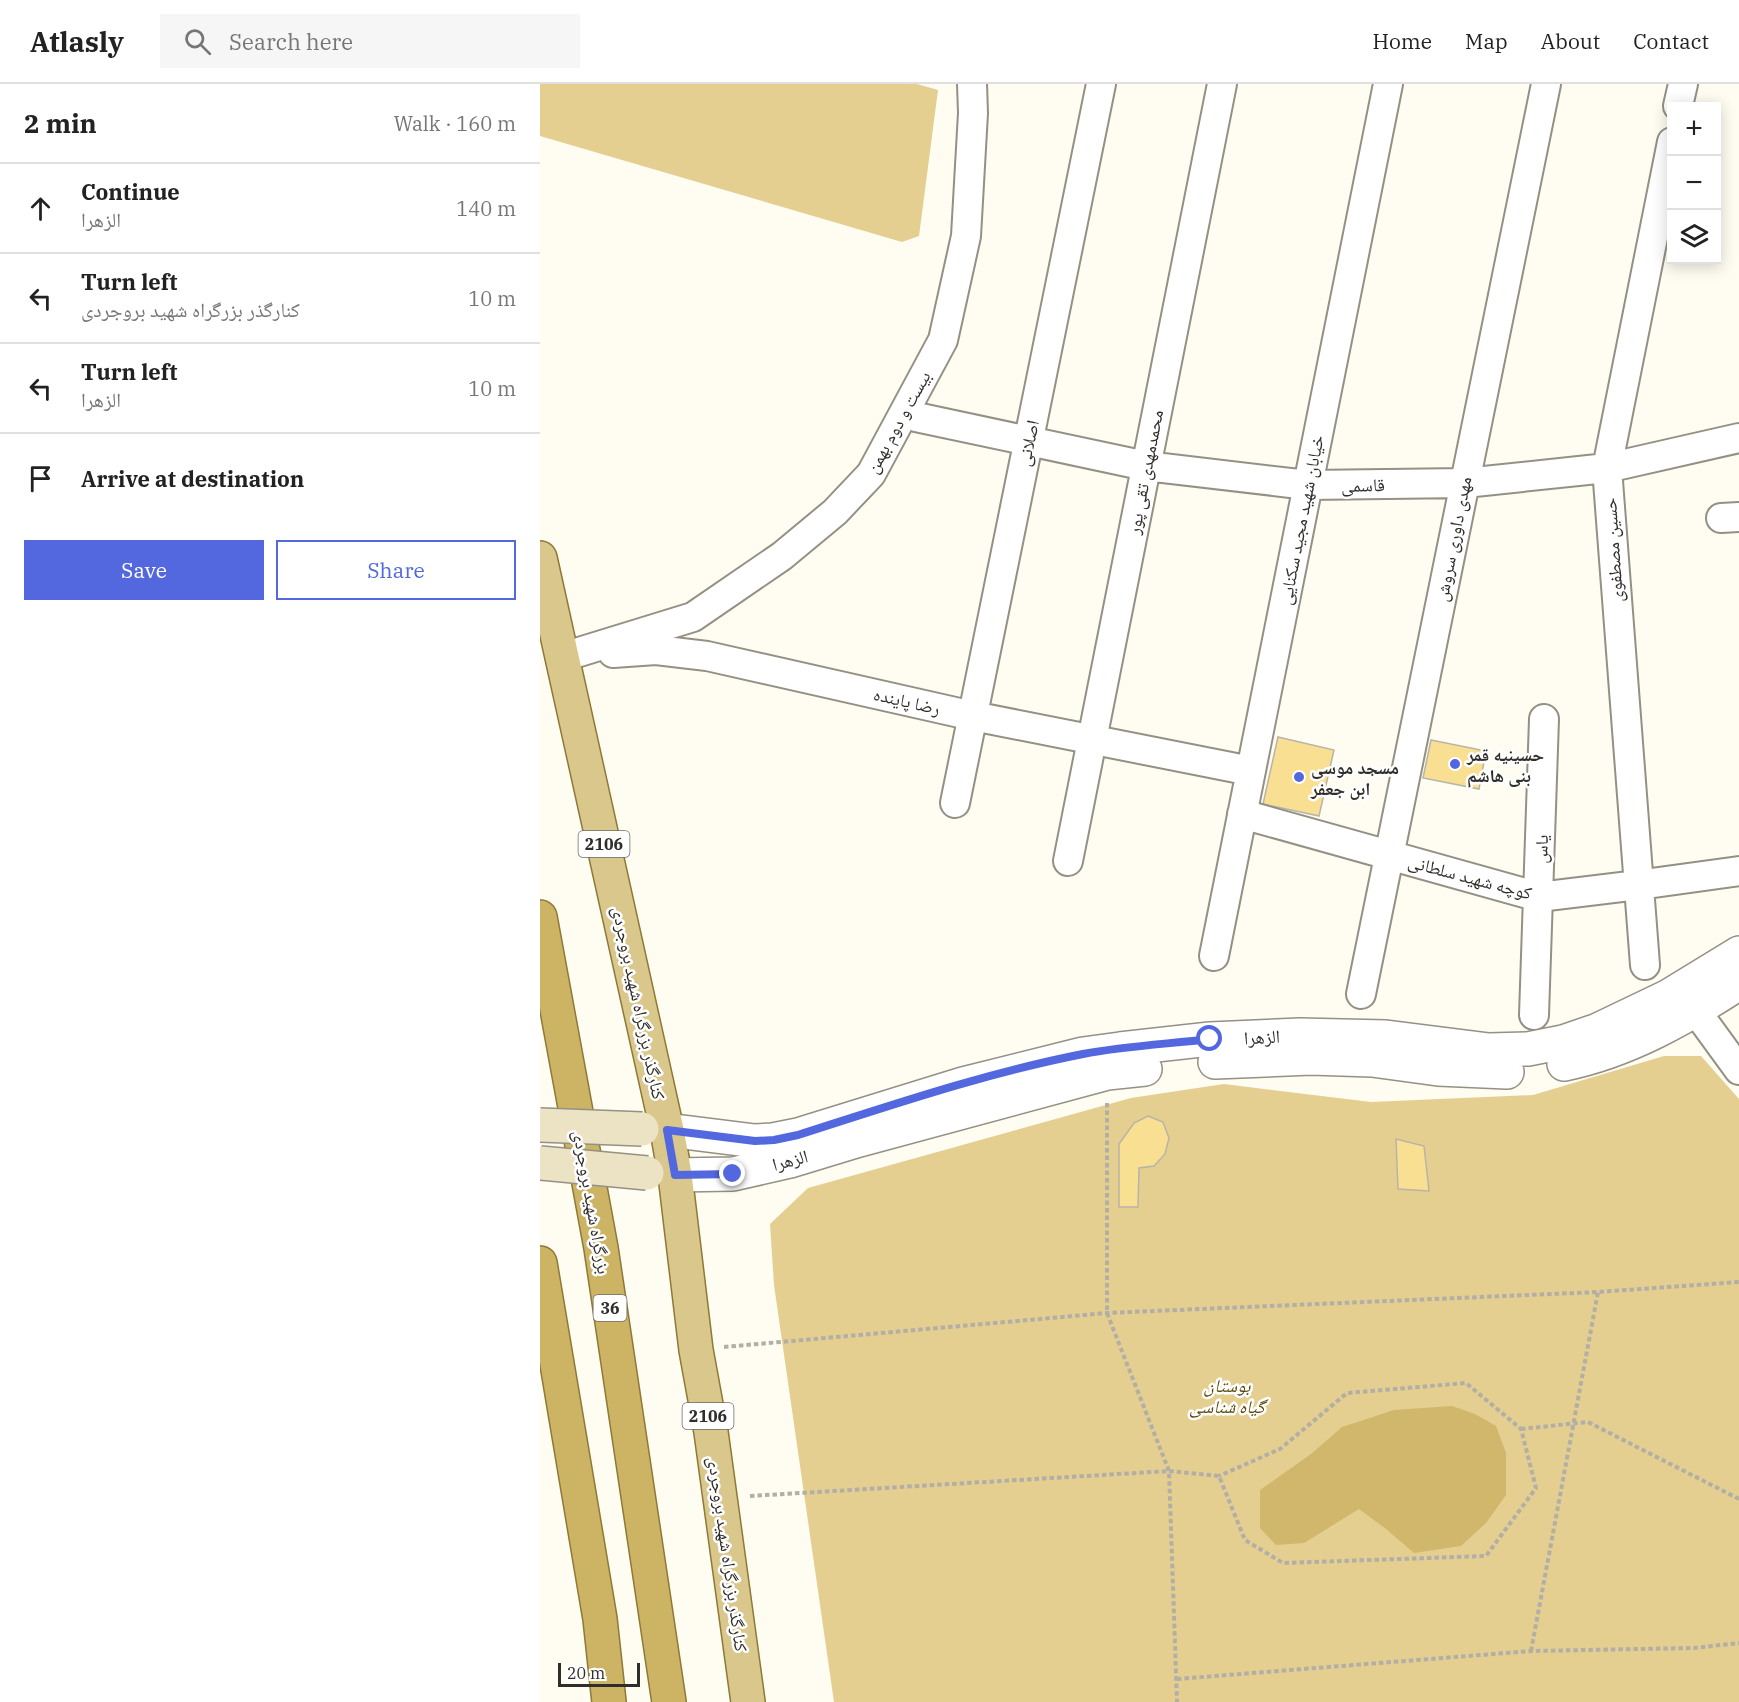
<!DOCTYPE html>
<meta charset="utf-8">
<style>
:root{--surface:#fff;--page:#f6f6f6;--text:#222;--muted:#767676;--line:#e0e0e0;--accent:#5368de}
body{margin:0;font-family:"IBM Plex Serif","Noto Naskh Arabic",serif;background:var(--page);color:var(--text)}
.controls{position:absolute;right:18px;top:18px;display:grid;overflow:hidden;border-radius:0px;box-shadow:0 3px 15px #0003}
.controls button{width:54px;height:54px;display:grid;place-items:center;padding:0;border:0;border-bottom:2px solid var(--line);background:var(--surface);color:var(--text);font:30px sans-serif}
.scale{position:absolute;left:18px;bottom:15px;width:82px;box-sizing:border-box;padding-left:6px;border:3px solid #302e2a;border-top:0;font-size:16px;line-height:21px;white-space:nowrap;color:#302e2a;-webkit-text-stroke:4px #fff;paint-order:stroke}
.stop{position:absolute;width:18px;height:18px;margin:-14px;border:4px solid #5368de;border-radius:50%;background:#fff}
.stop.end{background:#5368de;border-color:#fff;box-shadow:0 2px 6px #0008}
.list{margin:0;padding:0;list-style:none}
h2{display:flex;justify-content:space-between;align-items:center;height:78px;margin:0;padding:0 24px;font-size:26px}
h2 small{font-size:20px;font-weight:400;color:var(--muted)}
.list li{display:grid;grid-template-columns:39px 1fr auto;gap:18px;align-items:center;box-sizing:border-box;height:90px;padding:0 24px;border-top:2px solid var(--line)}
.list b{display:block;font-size:22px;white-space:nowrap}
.list p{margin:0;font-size:20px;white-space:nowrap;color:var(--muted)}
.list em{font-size:20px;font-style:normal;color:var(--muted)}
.actions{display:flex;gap:12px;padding:18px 24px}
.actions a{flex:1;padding:14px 0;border:2px solid var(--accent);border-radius:0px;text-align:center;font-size:21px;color:var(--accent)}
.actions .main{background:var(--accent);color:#fff}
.icon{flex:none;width:33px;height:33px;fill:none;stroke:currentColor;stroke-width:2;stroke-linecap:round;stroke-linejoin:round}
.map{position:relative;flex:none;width:1199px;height:1618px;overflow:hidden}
header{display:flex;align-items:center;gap:36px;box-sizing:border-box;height:84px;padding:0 30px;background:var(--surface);border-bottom:2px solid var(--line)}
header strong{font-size:28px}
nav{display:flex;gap:33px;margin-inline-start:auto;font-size:21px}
.search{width:420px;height:54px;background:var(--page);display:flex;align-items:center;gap:15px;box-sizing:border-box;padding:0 21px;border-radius:0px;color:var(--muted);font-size:22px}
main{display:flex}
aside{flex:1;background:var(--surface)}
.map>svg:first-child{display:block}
</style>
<header>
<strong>Atlasly</strong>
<div class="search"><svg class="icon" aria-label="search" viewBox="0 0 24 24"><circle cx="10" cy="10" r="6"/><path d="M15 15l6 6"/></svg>Search here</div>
<nav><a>Home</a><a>Map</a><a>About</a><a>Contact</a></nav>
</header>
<main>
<aside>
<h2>2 min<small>Walk · 160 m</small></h2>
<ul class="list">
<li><svg class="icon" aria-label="ahead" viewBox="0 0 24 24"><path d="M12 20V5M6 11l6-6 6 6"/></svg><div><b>Continue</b><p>الزهرا</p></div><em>140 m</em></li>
<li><svg class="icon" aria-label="left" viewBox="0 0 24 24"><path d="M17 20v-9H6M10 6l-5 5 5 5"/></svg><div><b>Turn left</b><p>کنارگذر بزرگراه شهید بروجردی</p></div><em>10 m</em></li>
<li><svg class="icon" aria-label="left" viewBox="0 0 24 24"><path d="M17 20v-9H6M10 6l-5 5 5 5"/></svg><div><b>Turn left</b><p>الزهرا</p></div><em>10 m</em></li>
<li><svg class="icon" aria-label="arrive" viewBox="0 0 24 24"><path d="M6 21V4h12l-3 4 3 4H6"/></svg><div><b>Arrive at destination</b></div></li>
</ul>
<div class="actions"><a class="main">Save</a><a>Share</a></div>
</aside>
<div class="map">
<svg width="1199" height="1618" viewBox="0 0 1199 1618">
<rect width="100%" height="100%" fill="#fffcf1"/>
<path fill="#e4cf91" d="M0 0H377L398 6 379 152 362 158 0 52Z
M1124 972H1161L1199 1015V1618H294L234 1201 230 1140 268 1104 591 1014 684 1000 831 1018 993 1011Z"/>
<path fill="#d0b76b" d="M912 1322 935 1330 956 1342 966 1369V1411L946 1439 921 1462 874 1469 846 1445 819 1425 764 1459 736 1461 720 1444V1406L771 1370 802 1343 854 1326Z"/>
<path fill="#f9df92" stroke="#b8b4a8" stroke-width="1.5" d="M738 653 794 666 779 732 723 720Z
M891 656 946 667 939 705 883 694Z
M608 1032 623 1038 629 1054 625 1070 614 1082 599 1084 598 1123H579V1060L594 1039Z
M856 1055 884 1062 889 1107 858 1105Z"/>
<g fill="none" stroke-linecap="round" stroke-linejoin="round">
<defs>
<path id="minor" d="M1138 22 1143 0
M376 333 606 382 768 401 925 399 1067 384 1199 354
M1181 434 1199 433
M73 569 116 566 167 572 433 632 711 687
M23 573 153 533 242 472 295 428 331 390 403 256 426 152 433 29 432 0
M415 719 561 0
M702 730 999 813 1098 801 1199 787
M528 777 682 0
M674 872 848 0
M1105 881 1067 384 1132 58
M821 910 1006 0
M1156 927 1199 986
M994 931 1004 635"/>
<path id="tertiary" d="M675 978 771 974 832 976 898 985 967 988
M1024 980C1088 967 1145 934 1199 899
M127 1046 215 1057 233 1056 258 1051 423 1000 543 970 580 965 670 955 760 951 846 953 949 966 988 965 1023 958 1058 946 1127 913 1199 869
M135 1091 193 1090 250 1077 319 1056 567 989 605 985"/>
<path id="primary" d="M0 474 127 1046 135 1091 156 1266 171 1348 208 1618"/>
<path id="trunk" d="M0 833 61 1164 129 1618
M0 1179 60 1535 69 1618"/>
</defs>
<use href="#minor" stroke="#949084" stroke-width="32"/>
<use href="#tertiary" stroke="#949084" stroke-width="36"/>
<use href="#primary" stroke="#8e7936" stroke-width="36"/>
<use href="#trunk" stroke="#8e7936" stroke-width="36"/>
<path stroke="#b1afa6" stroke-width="4" stroke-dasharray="4.5 3" stroke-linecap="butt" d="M567 1019V1229L629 1387 637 1618
M184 1263 567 1229 1058 1208 1199 1198
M981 1345 1048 1338 1199 1415
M210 1412 629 1387 679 1392 705 1456 743 1479 946 1472 996 1404 981 1345 926 1299 807 1309 740 1365 679 1392
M991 1567 1058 1208
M637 1595 991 1567 1154 1564 1199 1559"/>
<use href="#minor" stroke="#fff" stroke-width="28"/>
<use href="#tertiary" stroke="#fff" stroke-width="33"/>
<use href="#primary" stroke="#d9c78b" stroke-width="33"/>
<use href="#trunk" stroke="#ccb464" stroke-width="33"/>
<defs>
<path id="secondary-bridge" d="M0 1041 102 1045
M0 1079 107 1089"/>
</defs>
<use href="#secondary-bridge" stroke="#949084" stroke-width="36" stroke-linecap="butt"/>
<use href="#secondary-bridge" stroke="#ece3c5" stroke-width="33"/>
</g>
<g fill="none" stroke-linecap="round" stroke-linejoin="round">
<path stroke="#5368de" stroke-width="8" d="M193 1090 135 1091 127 1046 215 1057 234 1056 258 1051C352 1021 446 989 543 970 585 962 628 960 670 955"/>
</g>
<g fill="#5368de" stroke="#fff" stroke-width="2">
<circle cx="915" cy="680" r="6"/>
<circle cx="759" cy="693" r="6"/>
</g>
<g text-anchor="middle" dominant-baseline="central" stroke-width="5" stroke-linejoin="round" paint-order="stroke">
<g fill="#fff" stroke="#6e6d6a" stroke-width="1.5">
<rect x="38.5" y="747" width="51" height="26" rx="4.5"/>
<rect x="53.5" y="1211" width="33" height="26" rx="4.5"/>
<rect x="142.5" y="1319" width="51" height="26" rx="4.5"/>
</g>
<g font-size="16" font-weight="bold" fill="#302e2a">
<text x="64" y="760">2106</text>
<text x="70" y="1224">36</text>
<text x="168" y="1332">2106</text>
</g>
<g font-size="18" fill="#302e2a" stroke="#fff">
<text transform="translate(358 338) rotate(-61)">بیست و دوم بهمن</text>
<text transform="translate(488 359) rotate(-78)">اصلانی</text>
<text transform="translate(605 388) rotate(-79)">محمدمهدی تقی پور</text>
<text transform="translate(823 401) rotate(-1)">قاسمی</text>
<text transform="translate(761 436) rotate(-79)">خیابان شهید مجید سکنایی</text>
<text transform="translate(913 455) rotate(-79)">مهدی داوری سروش</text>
<text transform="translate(1073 466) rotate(-94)">حسین مصطفوی</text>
<text transform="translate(367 617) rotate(13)">رضا پاینده</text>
<text transform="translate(1001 765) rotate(-88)">یاس</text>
<text transform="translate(930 793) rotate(15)">کوچه شهید سلطانی</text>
<text transform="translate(99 919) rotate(78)">کنارگذر بزرگراه شهید بروجردی</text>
<text transform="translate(722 953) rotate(-3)">الزهرا</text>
<text transform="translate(250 1076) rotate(-15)">الزهرا</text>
<text transform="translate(52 1118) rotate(80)">بزرگراه شهید بروجردی</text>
<text transform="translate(188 1470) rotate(82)">کنارگذر بزرگراه شهید بروجردی</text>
</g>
<g font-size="18" font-weight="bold" fill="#302e2a" stroke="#fff" text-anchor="start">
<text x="927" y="670">حسینیه قمر<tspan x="927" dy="21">بنی هاشم</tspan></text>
<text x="771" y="683">مسجد موسی<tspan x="771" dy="21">ابن جعفر</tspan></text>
</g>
<g font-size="18" font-style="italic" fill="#5b4a0d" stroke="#fff">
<text x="687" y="1301">بوستان<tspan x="687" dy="21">گیاه شناسی</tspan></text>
</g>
</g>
</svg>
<div class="controls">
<button>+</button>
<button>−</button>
<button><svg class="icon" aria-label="layers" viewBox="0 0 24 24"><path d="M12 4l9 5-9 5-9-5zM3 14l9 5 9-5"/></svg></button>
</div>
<div class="scale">20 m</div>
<div class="stop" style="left:670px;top:955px"></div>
<div class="stop end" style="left:193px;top:1090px"></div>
</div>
</main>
